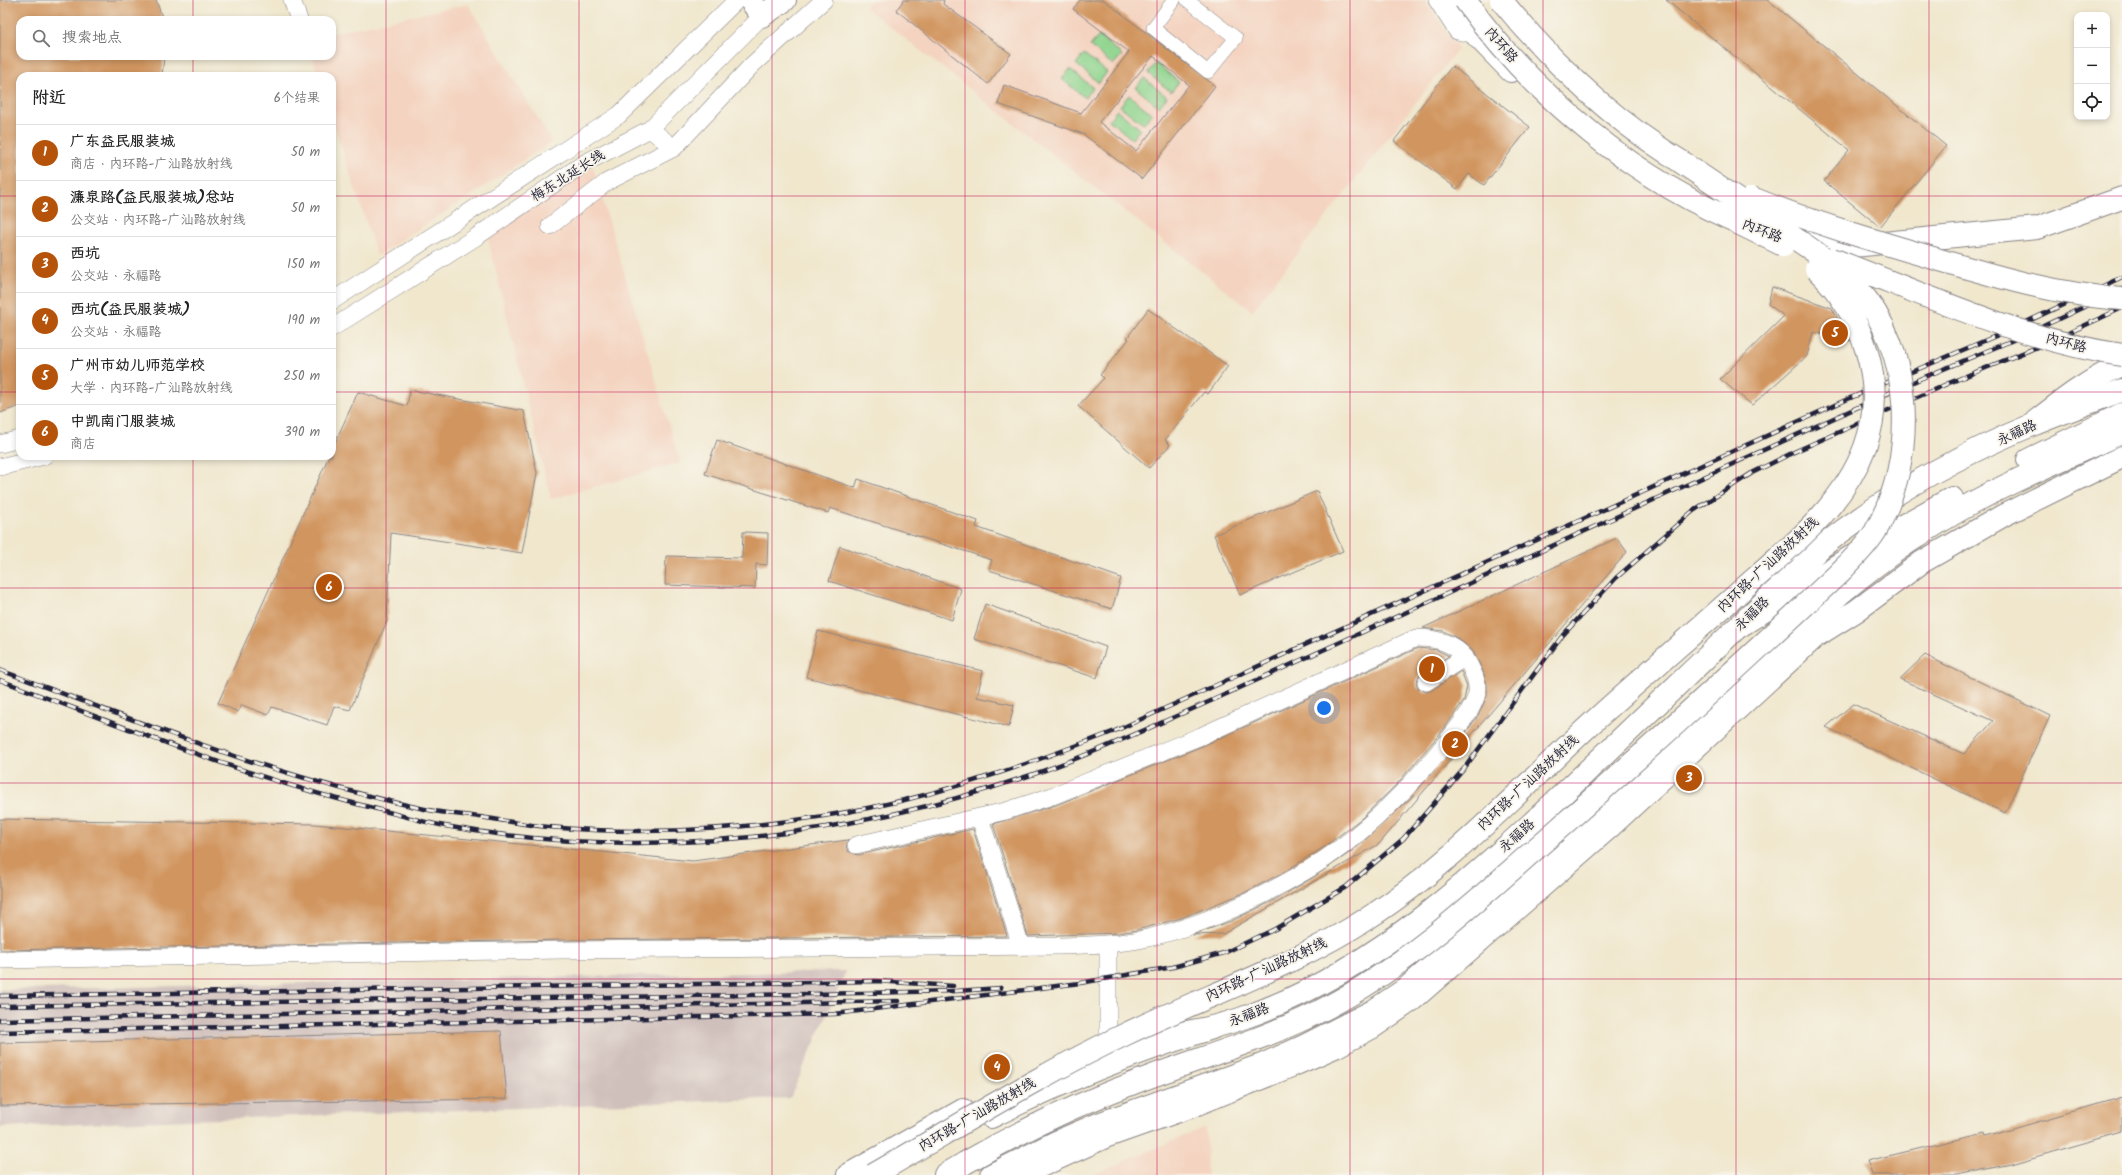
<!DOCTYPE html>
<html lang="zh">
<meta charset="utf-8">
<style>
:root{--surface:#fff;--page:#f6f6f6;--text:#222;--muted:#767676;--line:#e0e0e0;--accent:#b45309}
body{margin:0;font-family:Kalam,"LXGW WenKai TC",sans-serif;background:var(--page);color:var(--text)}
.controls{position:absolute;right:12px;top:12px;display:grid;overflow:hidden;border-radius:8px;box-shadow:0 2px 6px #0003}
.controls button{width:36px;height:36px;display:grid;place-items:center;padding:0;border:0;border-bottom:1px solid var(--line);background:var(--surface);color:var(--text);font:20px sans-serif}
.you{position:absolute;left:1324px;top:708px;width:14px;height:14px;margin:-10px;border:3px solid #fff;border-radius:50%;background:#1a73e8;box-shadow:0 0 0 6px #1a73e833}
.badge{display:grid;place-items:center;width:26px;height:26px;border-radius:50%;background:var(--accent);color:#fff;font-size:13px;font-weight:700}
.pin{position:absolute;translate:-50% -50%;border:2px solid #fff;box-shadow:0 1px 4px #0006}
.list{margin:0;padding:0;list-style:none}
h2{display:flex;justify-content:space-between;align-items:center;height:52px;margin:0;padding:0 16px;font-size:17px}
h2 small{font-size:13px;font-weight:400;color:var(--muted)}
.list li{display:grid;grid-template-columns:26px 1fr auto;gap:12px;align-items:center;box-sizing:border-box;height:56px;padding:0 16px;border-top:1px solid var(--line)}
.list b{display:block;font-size:15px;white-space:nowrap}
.list p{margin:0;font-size:13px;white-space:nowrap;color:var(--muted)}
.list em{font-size:13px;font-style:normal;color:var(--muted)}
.icon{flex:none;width:22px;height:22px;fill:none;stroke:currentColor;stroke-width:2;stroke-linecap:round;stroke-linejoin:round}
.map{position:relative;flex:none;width:2122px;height:1175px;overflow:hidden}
.search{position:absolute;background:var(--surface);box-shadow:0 2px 6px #0003;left:16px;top:16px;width:320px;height:44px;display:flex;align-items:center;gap:10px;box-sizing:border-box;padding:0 14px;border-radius:12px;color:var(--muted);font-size:15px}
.panel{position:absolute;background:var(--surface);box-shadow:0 2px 6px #0003;left:16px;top:72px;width:320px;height:388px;border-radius:12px}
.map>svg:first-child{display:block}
</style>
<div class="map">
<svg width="2122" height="1175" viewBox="0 0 2122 1175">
<rect width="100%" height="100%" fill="#f7f3e8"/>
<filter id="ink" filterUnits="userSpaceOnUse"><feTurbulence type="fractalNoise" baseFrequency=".025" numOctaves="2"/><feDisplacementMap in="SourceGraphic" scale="8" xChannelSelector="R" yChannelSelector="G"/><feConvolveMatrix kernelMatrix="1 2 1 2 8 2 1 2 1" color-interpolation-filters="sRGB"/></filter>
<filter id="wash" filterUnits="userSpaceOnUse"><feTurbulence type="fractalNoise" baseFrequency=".012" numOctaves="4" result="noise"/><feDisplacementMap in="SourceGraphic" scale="16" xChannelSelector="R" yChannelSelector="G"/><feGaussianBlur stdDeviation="0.9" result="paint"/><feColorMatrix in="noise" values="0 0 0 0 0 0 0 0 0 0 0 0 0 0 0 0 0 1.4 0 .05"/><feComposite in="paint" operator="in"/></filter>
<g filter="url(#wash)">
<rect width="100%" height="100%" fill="#f0e7cd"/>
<path fill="#f4d3c0" d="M872 0H1425L1458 49 1252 311 865 7Z
M468 4 552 142 377 256 332 118V76H319L312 56H332V33Z
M593 167 680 463 551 499 487 234Z
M1206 1127 1207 1175H1092Z"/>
<path fill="#d0c0bc" d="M846 971 790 1098 0 1127V990Z"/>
<path fill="#8fd48e" stroke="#587b64" d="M1099 36 1122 55 1113 65 1090 46Z
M1084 54 1107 72 1099 83 1076 64Z
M1156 63 1179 82 1171 92 1148 73Z
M1070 69 1093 88 1085 98 1062 79Z
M1144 78 1167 97 1159 107 1136 88Z
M1129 95 1152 114 1143 124 1120 106Z
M1117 110 1140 129 1132 139 1109 120Z"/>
<g id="blocks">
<path fill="#d19661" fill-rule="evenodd" d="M0 0H156L163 20H20V56H164L162 76H20V406L0 413Z
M904 0H944L943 4 1011 54 988 84 896 10Z
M1080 0H1104L1215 86 1142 179 1083 134 998 104 1004 85 1081 113 1129 52 1073 9ZM1153 56 1189 85 1136 151 1099 122Z
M1666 0H1768L1946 146 1880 227 1824 181 1849 150Z
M1452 66 1530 127 1484 185 1469 174 1457 189 1394 141Z
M1772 287 1832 308 1850 341 1813 332 1807 356 1752 405 1720 379 1784 316 1768 304Z
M1148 309 1228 366 1208 394 1204 392 1165 440 1170 445 1149 468 1078 406 1104 378 1100 375 1129 339 1127 338Z
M410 390 524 411 537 473 522 553 391 533 387 621 350 710 334 706 327 725 272 707 268 715 242 705 238 712 218 703 329 456H332V449L358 392 407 406Z
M717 440 855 488 858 479 978 521 976 527 1121 578 1112 609 989 570 992 560 830 508 828 513 705 474Z
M1317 491 1343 551 1240 595 1214 535Z
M743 532 768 533 767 565 756 564 755 588 665 585 666 556 742 558Z
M1617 538 1627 552 1379 844 1223 934 1193 935 1231 921 1273 901 1314 877 1355 849 1411 798 1467 731 1479 714 1487 696V684L1483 671 1473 651 1459 639 1443 631 1423 628Z
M840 546 961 589 952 620 829 581Z
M985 604 1106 647 1097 678 974 639Z
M818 631 983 671 977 697 1014 705 1009 727 806 677Z
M1418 648 1437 650 1449 656 1420 674 1416 682 1418 688 1426 692 1431 691 1461 671 1467 686 1464 700 1444 729 1397 784 1362 818 1324 847 1284 872 1244 893 1181 918 1137 930 1118 933 1028 936 993 824 1056 805 1205 745Z
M1925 655 2050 716 2005 813 1826 727 1853 704 1964 754 1993 721 1900 679Z
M0 819 315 824 693 861 848 840 846 847 848 851 858 855 973 829 1007 936 564 940 0 950Z
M501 1031 507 1099 0 1106V1043Z
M2122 1097V1132L2011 1164 1957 1175H1872L1867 1161 1985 1133 1986 1137Z"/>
</g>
</g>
<g filter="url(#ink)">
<use href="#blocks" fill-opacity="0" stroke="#898484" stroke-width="1"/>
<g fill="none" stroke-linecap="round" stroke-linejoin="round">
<defs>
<path id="pedestrian" d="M1174 0 1153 28 1208 72 1236 38 1187 0"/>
<path id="minor" d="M292 0 299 20
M1437 0 1457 31 1476 35
M650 129 674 148
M550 226 607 182 674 148 752 65 824 0
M332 301 619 115 737 0
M332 328 476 237 583 164 650 129 762 16
M0 444 20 439
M0 467 44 456
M1426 682 1465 657
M980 818 1021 946
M1108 944V1043
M0 960 564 950 1060 946C1086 945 1113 945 1139 940 1200 927 1256 901 1309 869 1365 835 1412 786 1452 735 1461 723 1474 708 1477 693 1478 682 1474 674 1469 664 1458 643 1438 638 1416 638L1201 736 1052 796 1006 811 856 845"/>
<path id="tertiary" d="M750 0 762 16 785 0
M1452 0 1476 35 1511 71
M1791 235 1843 247 2037 228 2122 198"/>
<path id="secondary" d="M2036 421C2064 399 2090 379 2122 365"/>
<path id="primary" d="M1114 1042C1156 1036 1200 1033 1240 1019 1382 971 1496 857 1603 756 1675 687 1748 618 1820 548 1883 498 1957 456 2032 425 2061 413 2092 402 2122 390
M848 1175 963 1110
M1021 1175 1105 1137 1190 1107 1296 1064 1337 1046 1373 1027 1412 1000 1612 825 1816 636 1856 611 1922 562 2004 515 2122 457"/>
<path id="trunk" d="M2028 460 2122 414
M1740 626 1886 535 1952 498
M991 1117C1063 1081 1136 1052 1212 1028
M945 1175 965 1163
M991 1175 1056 1142 1098 1124 1264 1064 1304 1046 1373 1011 1403 991 1451 950 1615 804 1841 593C1883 558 1928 527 1976 501 2023 475 2074 455 2122 432"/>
</defs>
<use href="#pedestrian" stroke="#898484" stroke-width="14"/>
<use href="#minor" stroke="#898484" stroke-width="18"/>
<use href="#tertiary" stroke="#898484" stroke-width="24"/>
<use href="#secondary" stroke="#898484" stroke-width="24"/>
<use href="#primary" stroke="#898484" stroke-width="24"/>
<use href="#trunk" stroke="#898484" stroke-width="24"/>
<use href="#pedestrian" stroke="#fff" stroke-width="13"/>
<use href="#minor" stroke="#fff" stroke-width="17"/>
<use href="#tertiary" stroke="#fff" stroke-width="22"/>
<use href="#secondary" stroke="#fff" stroke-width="22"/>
<use href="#primary" stroke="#fff" stroke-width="22"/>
<use href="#trunk" stroke="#fff" stroke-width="22"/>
<defs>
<path id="rail" d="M0 670C141 723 281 779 429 810 448 814 467 815 486 818 507 821 528 825 549 827 657 837 772 828 878 806 959 789 1037 761 1115 731L1848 399 2005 332 2122 277
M0 680C124 727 248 778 377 809 400 815 422 822 445 826 639 861 839 840 1025 777 1089 756 1151 727 1213 700L1922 378 2018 338 2122 289
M0 996 876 981 953 986
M0 1006 813 994 956 991 1001 988
M0 1020 898 1001
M0 1032 835 1014 1080 983 1173 967 1224 953 1275 929 1346 887 1403 839 1463 770 1563 635 1616 578 1693 511 1752 473 1794 452 1949 383 2047 343 2122 308"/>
</defs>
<use href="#rail" stroke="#22223b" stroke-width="4.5"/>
<use href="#rail" stroke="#f7f3e8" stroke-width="3" stroke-dasharray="9" stroke-linecap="butt"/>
<defs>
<path id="trunk-bridge" d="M1465 0C1533 96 1640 184 1750 227
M1501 0C1554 65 1615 123 1687 165
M1752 198C1811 222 1872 240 1933 258 1995 276 2057 295 2122 299
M1736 222 1783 245
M1832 259C1924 294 2024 341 2122 355
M965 1163C1022 1130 1082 1102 1144 1079 1205 1056 1270 1038 1328 1007 1410 964 1479 898 1548 838 1646 752 1742 664 1837 575 1850 562 1865 548 1875 532 1917 460 1915 351 1857 288 1833 262 1802 243 1773 224 1741 202 1708 180 1675 158
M873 1175C957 1127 1039 1075 1126 1034 1207 995 1292 967 1368 918 1451 865 1519 790 1592 723 1638 681 1686 640 1733 598 1781 554 1842 510 1865 447 1888 385 1863 313 1816 269"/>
</defs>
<use href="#trunk-bridge" stroke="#898484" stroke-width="24" stroke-linecap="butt"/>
<use href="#trunk-bridge" stroke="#fff" stroke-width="22"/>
</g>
</g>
<path fill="none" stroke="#c2185b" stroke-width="1" stroke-opacity="0.55" d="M193 0V20M386 0V1175M579 0V1175M772 0V1175M965 0V1175M1157 0V1175M1350 0V1175M1543 0V1175M1736 0V1175M1929 0V1175M193 56V76M0 196H20M332 196H2122M0 392H20M332 392H2122M193 456V1175M0 588H2122M0 783H2122M0 979H2122"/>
<g text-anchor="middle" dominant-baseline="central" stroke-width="3.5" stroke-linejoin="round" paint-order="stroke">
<g font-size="14" fill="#22223b" stroke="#f7f3e8">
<text transform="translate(1501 45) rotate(49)">内环路</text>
<text transform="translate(568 176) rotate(-32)">梅东北延长线</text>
<text transform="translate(1762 231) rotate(21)">内环路</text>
<text transform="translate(2066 343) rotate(15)">内环路</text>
<text transform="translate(2017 433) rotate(-25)">永福路</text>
<text transform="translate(1768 565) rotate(-43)">内环路-广汕路放射线</text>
<text transform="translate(1752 614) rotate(-44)">永福路</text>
<text transform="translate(1528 783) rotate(-43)">内环路-广汕路放射线</text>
<text transform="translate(1517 836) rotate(-42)">永福路</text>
<text transform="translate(1266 970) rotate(-25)">内环路-广汕路放射线</text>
<text transform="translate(1249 1015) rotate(-21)">永福路</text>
<text transform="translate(977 1115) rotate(-30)">内环路-广汕路放射线</text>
</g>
</g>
</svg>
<div class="controls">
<button>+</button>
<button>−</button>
<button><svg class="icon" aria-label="locate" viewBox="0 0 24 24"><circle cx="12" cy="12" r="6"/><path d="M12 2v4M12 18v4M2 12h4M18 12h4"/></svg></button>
</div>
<div class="you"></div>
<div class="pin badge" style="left:1432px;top:669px">1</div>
<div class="pin badge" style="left:1455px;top:744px">2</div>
<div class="pin badge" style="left:1689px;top:778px">3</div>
<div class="pin badge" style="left:997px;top:1067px">4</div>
<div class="pin badge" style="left:1835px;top:333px">5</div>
<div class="pin badge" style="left:329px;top:587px">6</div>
<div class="search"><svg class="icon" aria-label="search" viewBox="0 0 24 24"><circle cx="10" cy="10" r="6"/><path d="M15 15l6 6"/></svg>搜索地点</div>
<section class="panel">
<h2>附近<small>6个结果</small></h2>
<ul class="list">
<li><span class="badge">1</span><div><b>广东益民服装城</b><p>商店 · 内环路-广汕路放射线</p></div><em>50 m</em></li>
<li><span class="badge">2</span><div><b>濂泉路(益民服装城)总站</b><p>公交站 · 内环路-广汕路放射线</p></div><em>50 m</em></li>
<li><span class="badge">3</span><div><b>西坑</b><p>公交站 · 永福路</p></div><em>150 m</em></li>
<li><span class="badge">4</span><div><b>西坑(益民服装城)</b><p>公交站 · 永福路</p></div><em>190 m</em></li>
<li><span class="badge">5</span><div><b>广州市幼儿师范学校</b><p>大学 · 内环路-广汕路放射线</p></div><em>250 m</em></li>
<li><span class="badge">6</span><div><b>中凯南门服装城</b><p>商店</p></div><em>390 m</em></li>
</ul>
</section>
</div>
